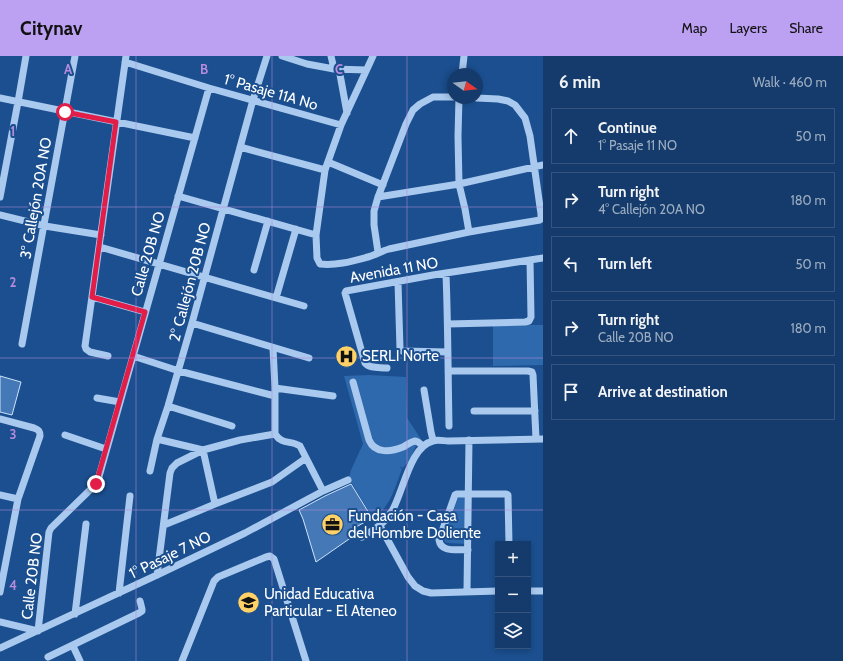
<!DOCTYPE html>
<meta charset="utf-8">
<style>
:root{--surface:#143b6b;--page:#1d4271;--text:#f1f3f6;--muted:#9dadc1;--line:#33557e;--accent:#bca0f2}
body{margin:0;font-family:Cabin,sans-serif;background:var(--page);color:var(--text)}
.controls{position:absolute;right:12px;bottom:12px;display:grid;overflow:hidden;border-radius:0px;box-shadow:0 2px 6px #0003}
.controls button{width:36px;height:36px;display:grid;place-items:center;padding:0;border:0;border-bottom:1px solid var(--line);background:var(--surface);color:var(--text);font:20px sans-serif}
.compass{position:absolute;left:447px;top:12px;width:36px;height:36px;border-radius:50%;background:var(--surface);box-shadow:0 2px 6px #0003;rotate:105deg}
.stop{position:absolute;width:12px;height:12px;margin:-9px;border:3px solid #e11d48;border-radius:50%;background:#fff}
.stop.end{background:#e11d48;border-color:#fff;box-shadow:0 1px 4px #0008}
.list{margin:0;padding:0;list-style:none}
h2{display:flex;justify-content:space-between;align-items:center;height:52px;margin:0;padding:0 16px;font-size:17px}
h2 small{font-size:13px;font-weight:400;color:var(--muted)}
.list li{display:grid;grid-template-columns:26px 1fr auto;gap:12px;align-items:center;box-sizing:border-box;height:56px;margin:0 8px 8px;padding:0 8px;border:1px solid var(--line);border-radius:0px}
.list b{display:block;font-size:15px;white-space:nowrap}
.list p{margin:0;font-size:13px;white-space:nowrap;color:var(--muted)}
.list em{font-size:13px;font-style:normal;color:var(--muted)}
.icon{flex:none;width:22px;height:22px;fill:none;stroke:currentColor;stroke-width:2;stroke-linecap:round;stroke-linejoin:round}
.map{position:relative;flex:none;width:543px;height:605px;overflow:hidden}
header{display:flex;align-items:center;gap:24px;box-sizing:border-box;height:56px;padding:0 20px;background:var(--accent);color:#111}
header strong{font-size:19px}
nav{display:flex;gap:22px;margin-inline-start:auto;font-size:14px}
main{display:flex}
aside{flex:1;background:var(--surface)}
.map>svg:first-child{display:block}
</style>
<header>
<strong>Citynav</strong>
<nav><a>Map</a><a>Layers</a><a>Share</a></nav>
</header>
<main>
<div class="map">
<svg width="543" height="605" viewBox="0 0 543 605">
<rect width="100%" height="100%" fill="#1b4f8f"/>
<path fill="#2e69ad" d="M493 269H543V309L493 310Z
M369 319 406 321 407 362 421 383 416 390 409 405 403 412 399 410 402 413C395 431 391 451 373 462L349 423 351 414 363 388 344 320Z
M466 440V488L448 487 445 486 444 482 458 442Z"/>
<path fill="#4478b7" stroke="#cfe3fa" d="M0 320 21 326 12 359 0 356Z
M351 428 372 462 349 475 352 481 316 506 303 463 299 454 325 440Z"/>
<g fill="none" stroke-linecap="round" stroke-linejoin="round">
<path stroke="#a9c9ee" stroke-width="7" d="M282 0 307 8 334 13 366 14
M331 0 334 13
M373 0 341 69 325 114 316 179 317 202 320 208C336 210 353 205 368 201 375 199 382 195 389 193L469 176 540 164 541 161V158L530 80 525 62 515 49 508 45 498 43 477 42
M125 6 209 32 341 69
M339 13 347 57
M462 18 464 0
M0 42 195 82
M459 42 458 80 459 128 465 153 469 176
M240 91 325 114
M328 106 383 129
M178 140 316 179
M0 141 18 46 26 0
M378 141 459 128 543 109
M0 159 45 170 101 179
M100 191 304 250
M378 196 374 169V155L378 141 406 68 413 54 420 48 433 41H453
M254 214 268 165
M446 218C448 268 448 319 449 370
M398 226 400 293 402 295 448 296
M92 241 145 256
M276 242 296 173
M192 267 309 302
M448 268 525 266 529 265 531 261 530 204
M22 288 75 0
M108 300 90 296 86 293 85 290 126 0
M133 300 179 315 275 340
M387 312C379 311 370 313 365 307L345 237 346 235 433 219 543 202
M448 315H528L532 316 533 319 536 383
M353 326 369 384C375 398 391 396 403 391 407 389 410 386 415 385 418 385 420 388 423 390
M275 332 333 340
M424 334 431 376 433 384
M97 342 120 346
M168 350 232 370
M474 355H535
M0 363 34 372C39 374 40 375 40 380L18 443
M275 378C282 389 291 384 300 390L323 435
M65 379 106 393
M157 383 203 394 215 448
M150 415 157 383 168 350 192 267 253 44 267 0
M0 439 18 443 0 536
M164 469 196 456 215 448 241 438 272 426 306 402
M380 470 408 521 415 530 423 535 431 537 498 535
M362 481C375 473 383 469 392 455 403 437 410 390 433 385 437 383 444 385 448 385L543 383
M468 494C457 493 441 497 439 484L455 439 457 438H506L508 439 509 488
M157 519 170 417 172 412 177 407 203 394 240 384 275 378V332L273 292
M467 535 469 384
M528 535H543
M119 537 130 440
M75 558 86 468
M0 566 38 575 49 476 51 472 92 432 96 428 98 424 209 32
M73 590 80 605
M0 592 157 519 245 477 323 435 348 424
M48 601 139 557 142 555V553L140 545
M182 605 214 525 218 521 266 501 270 500 274 503 306 605"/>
</g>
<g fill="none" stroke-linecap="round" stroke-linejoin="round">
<path stroke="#e11d48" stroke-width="5" d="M65 56 116 66 92 241 145 256 96 428"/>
</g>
<path fill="none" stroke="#b68bdc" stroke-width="1" stroke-opacity="0.55" d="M136 0V605M272 0V605M407 0V605M0 151H543M0 302H543M0 454H543"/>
<defs>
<symbol id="hospital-disc" viewBox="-11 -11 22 22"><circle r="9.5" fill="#ffd166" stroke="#1b4f8f"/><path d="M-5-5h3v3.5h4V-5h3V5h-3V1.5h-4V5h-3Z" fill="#111"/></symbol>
<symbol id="office-disc" viewBox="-11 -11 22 22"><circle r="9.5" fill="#ffd166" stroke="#1b4f8f"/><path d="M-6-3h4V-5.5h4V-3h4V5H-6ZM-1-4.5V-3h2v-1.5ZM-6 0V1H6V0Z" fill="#111"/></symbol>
<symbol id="school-disc" viewBox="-11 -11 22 22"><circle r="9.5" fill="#ffd166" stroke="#1b4f8f"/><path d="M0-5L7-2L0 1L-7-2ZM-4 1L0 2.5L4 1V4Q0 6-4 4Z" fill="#111"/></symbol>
</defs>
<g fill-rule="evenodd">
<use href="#hospital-disc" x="334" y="288" width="25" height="25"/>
<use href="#office-disc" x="320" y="456" width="25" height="25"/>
<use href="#school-disc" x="236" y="534" width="25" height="25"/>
</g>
<g text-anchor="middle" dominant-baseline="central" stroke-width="4" stroke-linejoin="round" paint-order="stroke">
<g font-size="15" fill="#fff" stroke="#1b4f8f">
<text transform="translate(271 36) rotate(16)">1° Pasaje 11A No</text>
<text transform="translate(36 142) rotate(-80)">3° Callejón 20A NO</text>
<text transform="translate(148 198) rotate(-74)">Calle 20B NO</text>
<text transform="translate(394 214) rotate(-10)">Avenida 11 NO</text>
<text transform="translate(190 226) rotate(-75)">2° Callejón 20B NO</text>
<text transform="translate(170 499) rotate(-26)">1° Pasaje 7 NO</text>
<text transform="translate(32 520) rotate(-83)">Calle 20B NO</text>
</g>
<g font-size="15" fill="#fff" stroke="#1b4f8f" text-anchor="start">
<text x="362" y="300">SERLI Norte</text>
<text x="348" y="460">Fundación - Casa<tspan x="348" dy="17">del Hombre Doliente</tspan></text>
<text x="264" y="538">Unidad Educativa<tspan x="264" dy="17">Particular - El Ateneo</tspan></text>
</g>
</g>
<g font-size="13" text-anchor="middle" font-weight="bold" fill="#b68bdc" stroke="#1b4f8f" stroke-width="4" stroke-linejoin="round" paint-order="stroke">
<text x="68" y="18">A</text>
<text x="204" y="18">B</text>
<text x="339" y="18">C</text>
<text x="13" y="80">1</text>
<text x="13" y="231">2</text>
<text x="13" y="383">3</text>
<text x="13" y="534">4</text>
</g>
</svg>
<div class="controls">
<button>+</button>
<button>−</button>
<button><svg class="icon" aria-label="layers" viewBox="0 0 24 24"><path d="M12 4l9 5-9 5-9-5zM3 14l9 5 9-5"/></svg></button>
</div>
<svg class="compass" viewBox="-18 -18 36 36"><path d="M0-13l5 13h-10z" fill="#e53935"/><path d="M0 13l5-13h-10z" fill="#9dadc1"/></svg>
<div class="stop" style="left:65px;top:56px"></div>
<div class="stop end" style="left:96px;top:428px"></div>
</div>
<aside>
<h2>6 min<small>Walk · 460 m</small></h2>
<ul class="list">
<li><svg class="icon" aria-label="ahead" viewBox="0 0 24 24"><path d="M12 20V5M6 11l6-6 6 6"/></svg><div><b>Continue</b><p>1° Pasaje 11 NO</p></div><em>50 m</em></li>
<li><svg class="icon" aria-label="right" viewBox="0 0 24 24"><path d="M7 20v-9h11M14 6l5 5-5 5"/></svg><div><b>Turn right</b><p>4° Callejón 20A NO</p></div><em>180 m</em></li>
<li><svg class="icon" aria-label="left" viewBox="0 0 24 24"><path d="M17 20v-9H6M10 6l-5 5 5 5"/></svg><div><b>Turn left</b></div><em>50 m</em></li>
<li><svg class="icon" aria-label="right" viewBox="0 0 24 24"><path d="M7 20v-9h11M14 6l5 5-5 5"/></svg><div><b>Turn right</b><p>Calle 20B NO</p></div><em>180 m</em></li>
<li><svg class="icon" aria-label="arrive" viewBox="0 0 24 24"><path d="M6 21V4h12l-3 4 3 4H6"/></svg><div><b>Arrive at destination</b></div></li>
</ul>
</aside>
</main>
